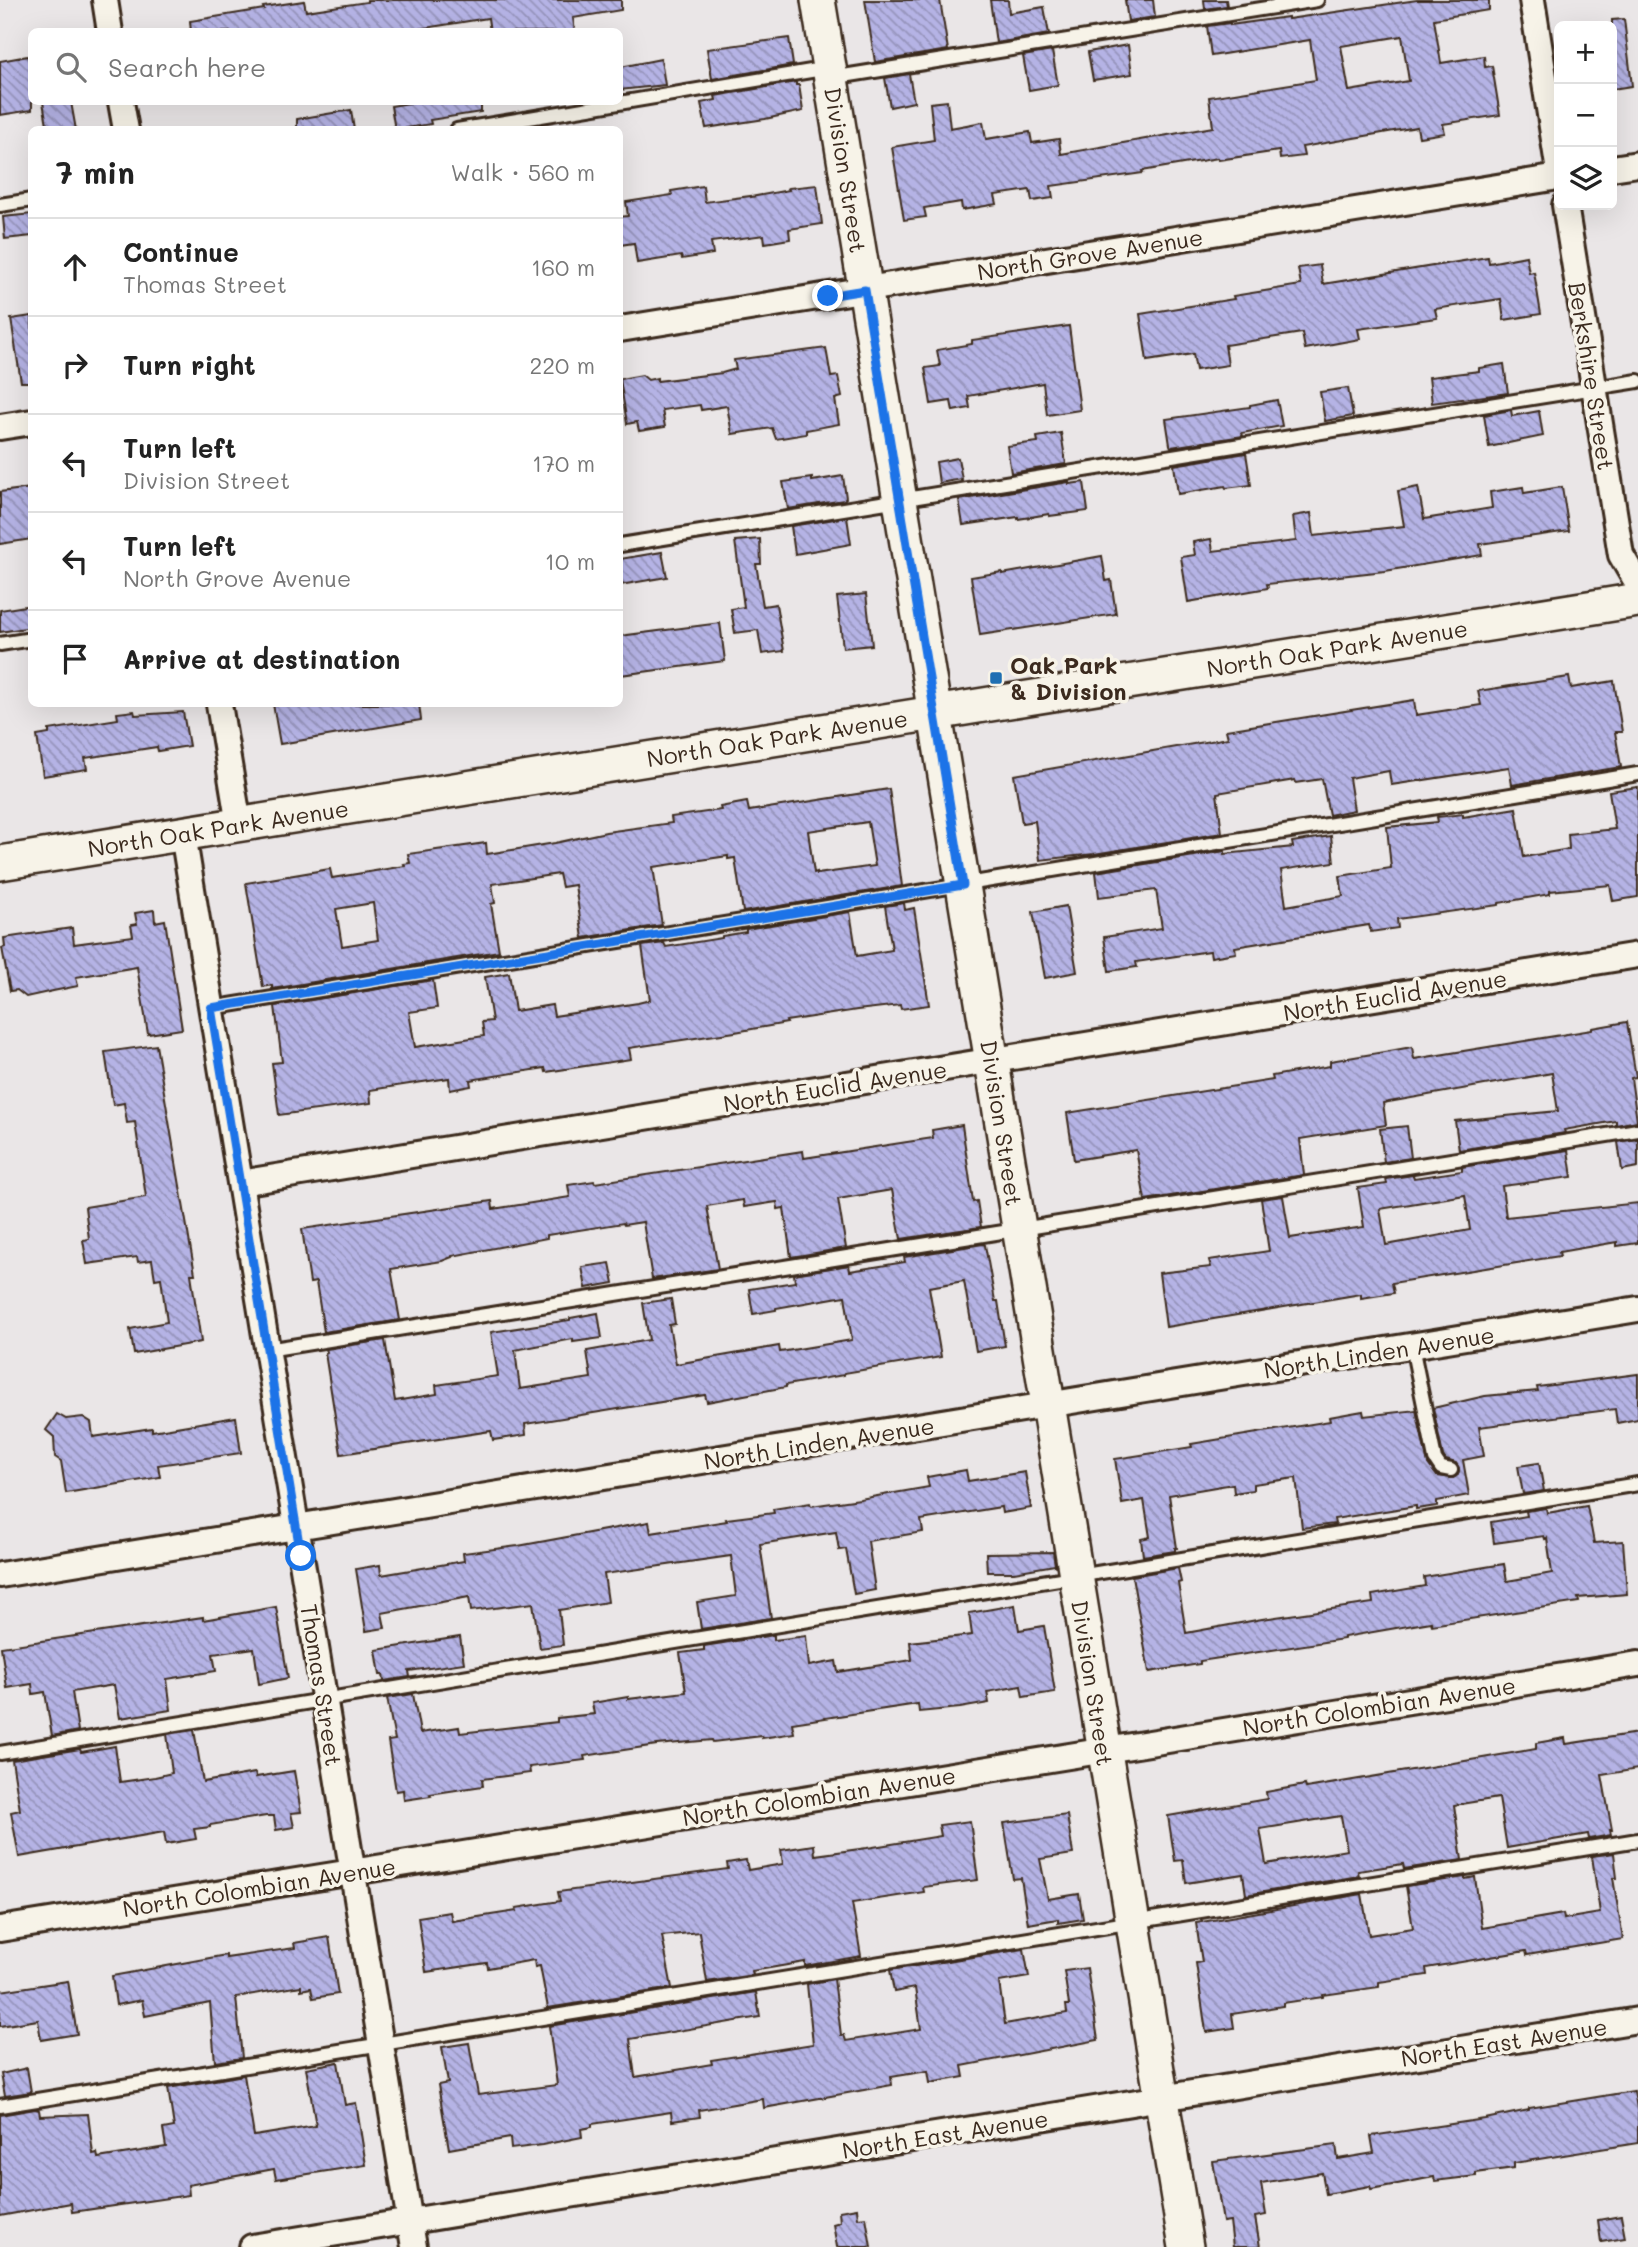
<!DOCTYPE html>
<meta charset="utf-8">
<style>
:root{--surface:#fff;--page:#f2f2f2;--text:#222;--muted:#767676;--line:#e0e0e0}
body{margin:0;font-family:Mali,sans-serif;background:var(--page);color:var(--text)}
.controls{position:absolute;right:21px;top:21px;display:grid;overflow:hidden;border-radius:10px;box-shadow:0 7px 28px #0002}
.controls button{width:63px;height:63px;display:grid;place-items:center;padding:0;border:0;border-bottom:2px solid var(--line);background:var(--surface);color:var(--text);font:35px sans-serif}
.stop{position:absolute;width:21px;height:21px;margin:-16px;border:5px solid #1a73e8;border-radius:50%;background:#fff}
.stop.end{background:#1a73e8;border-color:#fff;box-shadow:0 2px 7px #0008}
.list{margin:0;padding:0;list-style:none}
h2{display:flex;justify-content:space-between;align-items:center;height:91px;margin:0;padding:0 28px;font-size:30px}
h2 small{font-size:23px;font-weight:400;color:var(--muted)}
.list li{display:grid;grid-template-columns:46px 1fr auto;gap:21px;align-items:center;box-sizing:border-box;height:98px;padding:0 28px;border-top:2px solid var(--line)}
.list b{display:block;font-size:26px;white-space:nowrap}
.list p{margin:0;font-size:23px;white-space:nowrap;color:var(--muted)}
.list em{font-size:23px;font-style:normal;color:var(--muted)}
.icon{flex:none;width:38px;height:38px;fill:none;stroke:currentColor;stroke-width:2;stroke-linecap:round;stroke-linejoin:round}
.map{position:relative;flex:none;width:1638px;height:2247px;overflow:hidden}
.search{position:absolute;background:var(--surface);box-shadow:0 7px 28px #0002;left:28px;top:28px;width:595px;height:77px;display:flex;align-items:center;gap:18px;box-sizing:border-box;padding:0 24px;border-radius:10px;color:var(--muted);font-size:26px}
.panel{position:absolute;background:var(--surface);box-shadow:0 7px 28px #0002;left:28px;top:126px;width:595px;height:581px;border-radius:10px}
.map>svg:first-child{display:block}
</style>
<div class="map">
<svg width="1638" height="2247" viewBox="0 0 1638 2247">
<defs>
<pattern id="building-back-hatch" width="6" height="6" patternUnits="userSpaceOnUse" patternTransform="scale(1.75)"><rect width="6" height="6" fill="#b5b3e5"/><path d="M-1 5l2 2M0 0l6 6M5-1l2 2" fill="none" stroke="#9492b9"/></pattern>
</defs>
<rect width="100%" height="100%" fill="#eae6e7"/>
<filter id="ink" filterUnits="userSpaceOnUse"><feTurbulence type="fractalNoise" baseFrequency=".0143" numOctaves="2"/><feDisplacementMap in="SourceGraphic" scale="14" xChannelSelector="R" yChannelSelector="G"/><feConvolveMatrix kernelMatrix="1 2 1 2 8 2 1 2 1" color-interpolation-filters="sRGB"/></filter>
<g filter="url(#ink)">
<path fill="url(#building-back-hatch)" stroke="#3b2a1e" stroke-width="2" fill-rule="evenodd" d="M367 0H621V10L573 18 575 32H490L488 18 400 32H191L190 21 264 9 263 7 304 1 306 11 367 2Z
M865 0H940L948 50 875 62Z
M990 0H1008L1009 13 1044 7 1049 34 996 43Z
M1125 0H1153L1155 17 1128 21Z
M1204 0H1226L1227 6 1205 9Z
M1417 0H1489V10L1434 19 1441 63 1484 56 1485 67 1492 66 1500 115 1443 124 1445 133 1419 137 1417 127 1302 147 1304 156 1280 159 1279 151 1218 160V158L1142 171 1143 173 1051 186 1053 198 1032 201 1030 190 995 195 997 204 962 210 961 202 924 208 926 217 904 220 892 147 934 140 930 103 947 101 950 128 983 122 986 139 1030 132 1032 143 1059 139 1061 154 1213 127 1209 97 1316 80 1310 40 1211 56 1207 26 1230 23V25L1288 17V19ZM1402 36 1409 81 1349 91 1341 46Z
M1624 19 1632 86 1612 89V20Z
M789 38 793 65 712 79 707 49Z
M1128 45 1132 74 1093 80 1088 52Z
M1052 51 1058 85 1029 90 1023 56Z
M28 56 32 79V110L0 115V61Z
M661 59 665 85 620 90V67Z
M909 74 914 102 890 107 885 78Z
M796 82V85H799L803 111 765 119 706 128 701 103 716 100 715 96Z
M43 102H71L76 130H48Z
M415 102H481V112L430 120 431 124 395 130 391 106Z
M351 110 354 130H297V119Z
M817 185 822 224 789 229 790 239 765 243 764 235 711 242 713 254 682 259 681 256 637 263 634 243 620 245V217L628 216 626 202 672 195 671 191 703 186 705 202 751 196V197L789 190 788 188Z
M32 214V236L5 239 3 217Z
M1526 256 1529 273 1534 272 1541 314 1504 320 1501 299 1435 309 1437 318 1358 329 1360 339 1305 349 1302 333 1225 345 1228 365 1196 370 1193 354 1147 361 1140 314 1234 299 1233 296 1301 285 1298 268 1320 265 1323 284 1488 257 1489 263Z
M32 316V382H21L11 319Z
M1069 326 1080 410 1047 415 1043 383 968 396 970 408 953 411 951 401 931 404 925 368 940 366 937 350 972 344V340Z
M826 348 831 377 838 376 842 397 835 399 839 424 806 430V434L776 439 772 428 732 434 727 406 701 410 700 405 662 410 665 427 639 431 637 422 627 424 620 379 642 375 648 380 657 378V381L722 373 736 369 734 360Z
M1504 364 1508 393 1432 403 1429 377 1479 371V368Z
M1348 388 1353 416 1325 421 1320 392Z
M1277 400 1282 426 1242 433 1243 436 1171 447 1170 445 1166 419 1250 407V405Z
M1511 410 1512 416 1539 411 1543 436 1489 447 1484 415Z
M1061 433 1066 464 1011 473 1007 446 1038 442 1037 437Z
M1246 453 1251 485 1226 488 1225 486 1178 494 1174 465Z
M958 458 962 479 939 483 936 462Z
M843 476 846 498 844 500 788 509 783 482 812 478V481Z
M1069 482V484L1084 482 1088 511 1049 516V514L1018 519V517L963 525 959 500Z
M1418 487 1424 519 1492 508 1490 492 1523 487 1524 493 1562 487 1569 531 1480 544 1482 555 1385 571 1267 584 1268 588 1188 602 1181 557 1195 555 1193 542 1211 539 1213 551 1296 541 1293 516 1311 513 1314 536 1404 526 1398 491Z
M32 488V539L0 544V492Z
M847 517 851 544 795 554 791 526Z
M760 539 761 564H756L763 606 776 604 784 651 762 654 758 630 735 633 731 609 744 607 735 541Z
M662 552 667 577 620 585V559Z
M1102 556 1106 581 1111 580 1116 614 980 635 971 577 1002 572V574Z
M866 594 872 645 843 648 837 597Z
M32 605V627L0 632V610Z
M720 623 725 661 620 675V636Z
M1569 677 1571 688 1614 681 1622 732H1615L1621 767 1512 785 1509 767 1391 785 1389 771 1349 778 1354 810 1329 815 1322 779 1296 783 1295 780 1217 793 1222 833 1094 854 1040 860 1035 821 1022 823 1014 775 1228 738 1226 730 1414 700 1416 715 1481 705 1478 691Z
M273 704H419L421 720 280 744Z
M134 711 135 715 183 712 189 746 158 751 157 747 85 758 87 769 43 776 37 736 49 734V730L118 719 117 713Z
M1638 787V897L1613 901 1610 885 1550 891V894L1499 903V905L1397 919 1398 928 1371 932 1369 925 1235 947 1236 953 1211 957 1210 951 1136 962 1137 967 1109 971 1104 937 1162 928 1156 890 1099 897 1096 872 1225 851V854L1293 847 1292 842 1331 836 1334 862 1281 870 1286 906 1343 896 1340 876 1391 868 1387 827 1438 822 1437 817 1463 814V817L1516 808 1524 857 1569 849 1568 834 1615 829 1609 791Z
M889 789 902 886 743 912 735 858 728 859V856L653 867 662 925 583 938 575 885 562 887 559 874 492 884 495 903 491 904 499 951 272 989V985L263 987 246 883 330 869 332 878 405 866 404 864 410 863 408 854 486 843 487 854 555 843 606 832 672 823 671 817 721 810 720 807 747 802 749 811ZM868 822 875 866 817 874V872L814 873 808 831ZM373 903 378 940 342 946 336 909Z
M904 903 905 910 914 908 929 1005 901 1009 900 1005 857 1010 786 1021 787 1023 735 1032 629 1048 631 1059 546 1072 545 1068 470 1080 471 1086 450 1090 449 1078 370 1090 371 1103 279 1115 272 1063 282 1062 275 1006 433 980 437 1008 409 1012 415 1047 484 1036 482 1022 492 1021 485 977 509 973 515 1011 552 1005 554 1016 638 1003 650 1000 642 946 664 943 666 947 722 938V936L746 932V929L850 912 857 956 892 950 885 906Z
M1066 906 1077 972 1045 978 1033 912Z
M154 910 155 922 165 920 182 1029 148 1034 137 967 76 977 78 986 53 991 26 997 17 990 10 991 2 948 5 947 4 938 72 928 74 944 133 936 131 925 137 924 135 913Z
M1627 1022 1636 1077 1631 1078 1637 1121 1616 1125V1121L1564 1130 1565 1133 1459 1150 1455 1121 1558 1111 1552 1073 1383 1103 1386 1125 1300 1139 1304 1175 1145 1200 1136 1150 1074 1160 1067 1113 1273 1080 1272 1076 1330 1066V1061L1384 1052 1412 1047 1414 1059 1592 1030V1028Z
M156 1045 195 1274H191L201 1342 134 1354 130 1329 167 1322 161 1278 155 1279 152 1260 138 1262 137 1257 87 1264 83 1240 89 1239 85 1207 146 1197 135 1122 127 1123 124 1103 113 1105 105 1052Z
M962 1125 973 1202 977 1201 981 1227 901 1239 892 1190 838 1199 846 1248 791 1257 784 1208 778 1209 777 1202 744 1207 743 1200 707 1206 718 1269 652 1279 643 1222 624 1225 623 1223 547 1235V1238L452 1256V1257L442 1261 391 1269 400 1320 324 1332 316 1282 310 1283 302 1229 492 1201 493 1209 570 1197 568 1185 594 1181 595 1183 803 1151 804 1158 933 1138 932 1130Z
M1407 1126 1411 1158 1384 1162 1380 1129Z
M1638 1139V1167L1622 1170 1618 1142Z
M1568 1150 1572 1177 1502 1186 1506 1217 1638 1203V1243L1617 1246V1242L1559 1252 1560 1256 1392 1283 1394 1293 1361 1298V1294L1166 1327 1159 1273 1211 1267 1209 1260 1269 1251 1261 1199 1283 1196 1290 1238 1364 1227 1358 1188 1387 1184 1386 1179 1413 1175 1414 1178 1462 1171V1167ZM1465 1195 1470 1230 1386 1245 1380 1209Z
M983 1244 985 1245 995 1301H998L1005 1346 976 1351 964 1281 929 1287 941 1357 844 1373V1375L786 1385V1387L707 1402 705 1395 525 1424 526 1435 493 1440 491 1431 341 1454 325 1353 327 1352 326 1349 385 1340 395 1401 437 1394 436 1385 498 1376 491 1332 570 1320V1318L598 1313 602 1338 573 1342V1339L515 1350 520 1389 591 1378 587 1351 649 1340 643 1303 671 1299 675 1324 669 1325 676 1364 779 1346 780 1352 852 1340 845 1296 776 1308V1310L753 1314 749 1289 795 1282 794 1274 849 1265 850 1271 905 1262 904 1257Z
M610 1263 614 1283 586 1288 582 1267Z
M1638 1374V1419L1617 1423 1615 1409 1479 1427 1484 1456 1463 1460 1469 1495 1437 1501V1506L1416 1509V1506L1334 1519 1335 1524 1302 1528 1296 1478 1253 1484V1490L1234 1493 1233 1484 1169 1495 1177 1548H1175V1551L1143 1556 1141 1539 1150 1537 1144 1500 1122 1504 1115 1459 1192 1447 1191 1444 1330 1421 1329 1417 1363 1411 1364 1416 1416 1410 1428 1464 1437 1476 1453 1478 1458 1475 1459 1468 1456 1463 1446 1460 1443 1456 1433 1408 1485 1396 1538 1391 1537 1387Z
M57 1414 66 1419 83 1417 91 1422 93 1437 152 1428V1431L236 1417 241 1453 158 1465 160 1477 66 1493 61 1461 55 1457 54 1437 46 1430Z
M1539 1463 1544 1491 1523 1494 1518 1466Z
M966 1470 968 1481 1025 1472 1031 1508 1002 1513 1001 1507 921 1520 923 1532 868 1541 875 1590 854 1594 846 1549 839 1550 836 1532 760 1544 771 1618 701 1629 697 1602 736 1596 731 1556 604 1574 608 1602 559 1610 563 1645 540 1648 533 1603 471 1611 469 1597 382 1613 385 1628 366 1631 356 1569 380 1565 381 1575 464 1561 463 1553 518 1546 649 1522 651 1533 727 1521 726 1519 774 1513 773 1509 810 1503 811 1506 860 1499 929 1487 927 1477Z
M1587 1506 1594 1543 1623 1541 1627 1594 1578 1598 1579 1602 1432 1625 1431 1622 1344 1637V1639L1200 1661V1664L1149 1672 1132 1576 1178 1568 1181 1582 1178 1583 1186 1633 1262 1619 1373 1603 1372 1595 1425 1586 1424 1577 1504 1564 1507 1581 1552 1573 1547 1538 1545 1539 1544 1536 1494 1543 1491 1522 1527 1516 1526 1511 1546 1508 1547 1513Z
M1053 1552 1055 1565 1014 1572H987L986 1553Z
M1015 1605 1019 1630 1044 1626 1055 1692 1023 1697 1021 1686 987 1692 989 1703 960 1708 919 1712 918 1704 792 1723 794 1733 762 1738V1736L713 1742 712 1740 657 1745 584 1756 585 1760 529 1767 530 1773 482 1779 483 1786 430 1794 431 1796 404 1800 403 1790 396 1791 388 1741 395 1740 387 1698 413 1694 420 1733 459 1727 460 1733 557 1722V1718L594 1714 592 1703 628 1697V1699L686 1692 680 1653 704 1650V1646L774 1635V1640L806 1636 809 1666 836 1661 838 1672 912 1660 910 1642 972 1635 969 1613Z
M276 1607 288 1678 259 1684 254 1648 213 1654 216 1671 167 1679 171 1710 120 1718 114 1685 72 1692 78 1731 52 1736 45 1692 33 1694 32 1684 7 1688 1 1647 203 1617V1620Z
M460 1637 464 1663 409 1671 410 1677 384 1681 383 1675H380L376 1650Z
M194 1730 203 1782 255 1773 256 1777 294 1771 301 1812 291 1813 294 1827 276 1830 274 1816H266L210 1825V1827L194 1829 196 1839 166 1844 164 1832 19 1857 11 1812 20 1810 12 1760 80 1749 81 1752 115 1746 120 1782 155 1777 172 1773 167 1734Z
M1638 1733V1769L1602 1775 1612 1830H1610L1611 1835 1589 1839 1588 1834 1507 1848 1499 1798 1454 1805 1462 1860 1404 1869 1403 1864 1358 1871 1359 1876 1246 1895 1243 1874 1186 1883 1183 1860 1175 1861 1168 1816 1267 1799 1266 1792 1305 1785 1306 1788 1536 1749V1743L1565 1738 1566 1744ZM1341 1816 1347 1850 1266 1864 1260 1829Z
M1067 1815 1073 1854 1040 1859 1048 1899 1079 1894 1083 1919 1058 1923V1919L1028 1924 1021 1878 1013 1879 1004 1823Z
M970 1821 978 1880 923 1887 924 1892 852 1903 861 1956 805 1966V1962L752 1971 753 1975 707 1982 699 1932 662 1936 672 1988 548 2008 540 1966 535 1967 534 1960 488 1968 487 1963 426 1972 418 1917 450 1912 452 1921 517 1911 516 1908 560 1901 558 1892 728 1869 727 1863 746 1860 748 1870 783 1864 781 1850 814 1845 815 1855 867 1848 941 1836 939 1825Z
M1614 1853 1617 1878H1613L1623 1939 1527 1955 1526 1951 1426 1968 1427 1975 1379 1982V1987L1323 1995V1997L1283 2003V2006L1232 2014 1234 2028 1206 2032 1196 1963 1202 1962 1196 1923 1362 1894 1369 1935 1413 1928 1406 1886 1465 1877V1879L1475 1877 1482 1928 1563 1914 1564 1919 1600 1913 1592 1856Z
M329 1937 338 1994 313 1998 311 1988 301 1990V1986L236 1997 242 2058 215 2062 210 2003 145 2016 142 2000 116 2005 112 1976 226 1955V1958L295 1948 294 1943Z
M1024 1949 1029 1977 999 1982 1005 2024 1067 2013 1066 2005H1069L1064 1971 1087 1968 1098 2040 962 2066 964 2077 930 2083 928 2071 891 2077 892 2085 764 2108 763 2099 699 2110 700 2117 672 2121 671 2112 592 2124V2127L581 2129 582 2137 542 2145 511 2149 510 2138 449 2149 438 2085 448 2083 442 2047 469 2043 478 2095 557 2085 549 2026 756 1992 760 2017 630 2039 635 2077 712 2064 711 2060 813 2044 807 1984 834 1979 841 2035H844L846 2041 921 2029 915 1988 894 1992 890 1970Z
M68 1981 77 2034 41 2040 38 2020 0 2026V1991Z
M338 2062 345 2105 356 2103 366 2165 276 2179 274 2169 188 2185 189 2195 72 2212 71 2203 0 2216V2115L35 2109 39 2110 40 2116 88 2114 93 2154 97 2153 98 2158 166 2147 163 2129 174 2127 168 2088 244 2075 254 2136 316 2126 306 2068Z
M27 2068 31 2092 5 2096 1 2074Z
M1634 2091 1638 2114V2143L1514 2163V2168L1476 2173V2176L1435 2181 1434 2177 1371 2189 1370 2186 1326 2194 1322 2173 1261 2183 1266 2215 1255 2217 1260 2247H1233L1230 2221 1223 2222 1213 2161 1336 2145 1338 2159 1374 2153 1371 2136 1485 2119 1529 2110V2108Z
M857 2208 858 2218 866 2217 871 2247H837L833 2224 840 2222 839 2211Z
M1621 2216 1625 2238 1601 2242 1598 2220Z"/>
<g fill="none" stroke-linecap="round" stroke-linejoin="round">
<defs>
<path id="lane" d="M831 78 1317 0
M457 130 829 68
M0 205 32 200
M620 545 1638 381
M0 644 32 639
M211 1008 1638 774
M1412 1346 1435 1459 1441 1468 1451 1470
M267 1350 1638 1130
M0 1753 1638 1484
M0 2106 1638 1840"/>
<path id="street" d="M105 0 110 32
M1532 0 1559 172
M121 102 126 130
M1612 168 1638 164
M1565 205 1621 555 1638 584
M620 329 1559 177
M0 427 32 422
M219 704 239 825
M183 834 414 2247
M240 1183 1638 955
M0 1575 1638 1309
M0 1929 1638 1664
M252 2247 1638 2020"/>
<path id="secondary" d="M818 0 1186 2247
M0 863 1638 600"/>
</defs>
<use href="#lane" stroke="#3b2a1e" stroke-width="18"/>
<use href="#street" stroke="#3b2a1e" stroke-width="30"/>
<use href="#secondary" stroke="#3b2a1e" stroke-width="38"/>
<use href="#lane" stroke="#f7f3e8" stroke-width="12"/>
<use href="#street" stroke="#f7f3e8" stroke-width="24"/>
<use href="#secondary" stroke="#f7f3e8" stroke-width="33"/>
</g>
</g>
<g fill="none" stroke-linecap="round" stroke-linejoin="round" filter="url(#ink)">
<path stroke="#1a73e8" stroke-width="9" d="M301 1556 211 1008 963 885 865 290 828 296"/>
</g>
<rect fill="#1f6fb2" stroke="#f7f3e8" stroke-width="2.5" x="989" y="671" width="14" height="14" rx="3.5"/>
<g text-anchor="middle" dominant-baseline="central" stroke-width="7" stroke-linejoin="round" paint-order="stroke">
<g font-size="23" fill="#3b2a1e" stroke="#f7f3e8">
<text transform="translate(846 170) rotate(81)">Division Street</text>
<text transform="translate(1090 254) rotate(-9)">North Grove Avenue</text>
<text transform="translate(1592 376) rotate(81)">Berkshire Street</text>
<text transform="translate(1337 648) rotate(-9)">North Oak Park Avenue</text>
<text transform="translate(777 738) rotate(-9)">North Oak Park Avenue</text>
<text transform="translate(218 828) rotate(-9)">North Oak Park Avenue</text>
<text transform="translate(1395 995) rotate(-9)">North Euclid Avenue</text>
<text transform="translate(835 1086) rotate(-9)">North Euclid Avenue</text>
<text transform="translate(1002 1123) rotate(81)">Division Street</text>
<text transform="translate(1379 1352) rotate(-9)">North Linden Avenue</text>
<text transform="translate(819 1443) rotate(-9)">North Linden Avenue</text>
<text transform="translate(1093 1683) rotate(81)">Division Street</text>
<text transform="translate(322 1685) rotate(81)">Thomas Street</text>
<text transform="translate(1379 1706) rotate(-9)">North Colombian Avenue</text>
<text transform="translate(819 1796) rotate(-9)">North Colombian Avenue</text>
<text transform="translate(259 1887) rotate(-9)">North Colombian Avenue</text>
<text transform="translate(1504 2042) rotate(-9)">North East Avenue</text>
<text transform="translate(945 2134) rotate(-9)">North East Avenue</text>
</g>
<g font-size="23" font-weight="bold" fill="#3b2a1e" stroke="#f7f3e8" text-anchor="start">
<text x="1010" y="665">Oak Park<tspan x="1010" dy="26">&amp; Division</tspan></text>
</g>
</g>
</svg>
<div class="controls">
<button>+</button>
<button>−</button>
<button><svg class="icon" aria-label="layers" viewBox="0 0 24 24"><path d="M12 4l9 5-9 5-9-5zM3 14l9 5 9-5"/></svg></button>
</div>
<div class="stop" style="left:301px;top:1556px"></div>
<div class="stop end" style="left:828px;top:296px"></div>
<div class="search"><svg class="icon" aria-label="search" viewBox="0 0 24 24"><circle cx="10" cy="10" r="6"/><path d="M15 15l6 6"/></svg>Search here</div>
<section class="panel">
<h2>7 min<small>Walk · 560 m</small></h2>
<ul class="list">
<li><svg class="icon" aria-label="ahead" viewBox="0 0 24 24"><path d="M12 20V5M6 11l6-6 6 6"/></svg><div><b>Continue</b><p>Thomas Street</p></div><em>160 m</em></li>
<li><svg class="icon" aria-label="right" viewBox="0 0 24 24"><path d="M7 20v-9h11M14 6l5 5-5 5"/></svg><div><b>Turn right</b></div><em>220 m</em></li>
<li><svg class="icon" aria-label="left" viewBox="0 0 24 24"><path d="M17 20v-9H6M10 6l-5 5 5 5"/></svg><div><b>Turn left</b><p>Division Street</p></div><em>170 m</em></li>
<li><svg class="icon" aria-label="left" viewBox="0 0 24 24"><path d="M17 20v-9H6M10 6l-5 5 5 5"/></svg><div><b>Turn left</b><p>North Grove Avenue</p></div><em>10 m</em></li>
<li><svg class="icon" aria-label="arrive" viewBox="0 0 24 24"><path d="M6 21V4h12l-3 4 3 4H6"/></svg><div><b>Arrive at destination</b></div></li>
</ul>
</section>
</div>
